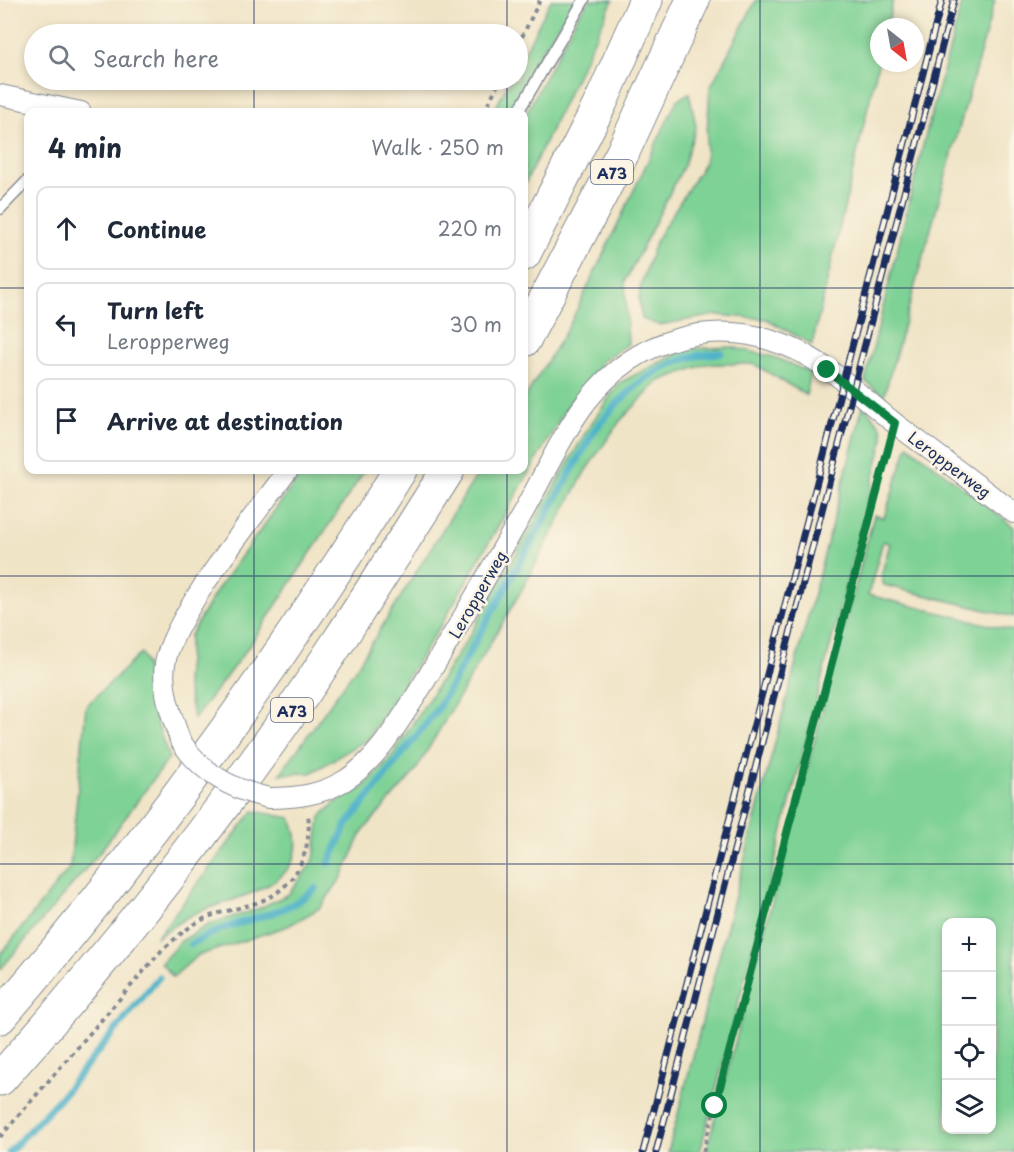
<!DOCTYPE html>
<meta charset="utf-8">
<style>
:root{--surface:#fff;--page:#f6f6f7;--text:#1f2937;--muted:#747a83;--line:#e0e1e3}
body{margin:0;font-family:"Playpen Sans",sans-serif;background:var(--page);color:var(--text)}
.controls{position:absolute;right:18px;bottom:18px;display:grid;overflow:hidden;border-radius:12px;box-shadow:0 3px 9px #0003}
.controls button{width:54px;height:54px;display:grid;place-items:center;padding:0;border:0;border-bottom:2px solid var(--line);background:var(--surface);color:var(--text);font:30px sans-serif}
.compass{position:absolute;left:870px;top:18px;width:54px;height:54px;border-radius:50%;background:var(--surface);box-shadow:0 3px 9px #0003;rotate:149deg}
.stop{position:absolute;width:18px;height:18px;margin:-14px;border:4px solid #0b8043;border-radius:50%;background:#fff}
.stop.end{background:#0b8043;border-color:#fff;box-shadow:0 2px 6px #0008}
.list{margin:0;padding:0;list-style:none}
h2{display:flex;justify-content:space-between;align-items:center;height:78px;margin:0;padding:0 24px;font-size:26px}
h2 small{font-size:20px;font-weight:400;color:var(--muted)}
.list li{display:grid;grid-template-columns:39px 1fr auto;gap:18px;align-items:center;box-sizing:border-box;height:84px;margin:0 12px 12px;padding:0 12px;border:2px solid var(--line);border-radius:12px}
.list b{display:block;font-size:22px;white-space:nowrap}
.list p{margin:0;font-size:20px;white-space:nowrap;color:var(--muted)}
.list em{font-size:20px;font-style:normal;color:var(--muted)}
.icon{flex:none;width:33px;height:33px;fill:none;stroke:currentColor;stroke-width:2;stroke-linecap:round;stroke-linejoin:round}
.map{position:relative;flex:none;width:1014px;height:1152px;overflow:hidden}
.search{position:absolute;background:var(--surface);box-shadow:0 3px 9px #0003;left:24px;top:24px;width:504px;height:66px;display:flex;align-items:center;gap:15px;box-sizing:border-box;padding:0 21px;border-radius:33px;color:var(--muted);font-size:22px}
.panel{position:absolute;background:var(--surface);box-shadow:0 3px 9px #0003;left:24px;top:108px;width:504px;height:366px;border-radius:12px}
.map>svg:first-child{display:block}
</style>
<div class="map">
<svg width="1014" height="1152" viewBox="0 0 1014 1152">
<rect width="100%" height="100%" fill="#fcf5e5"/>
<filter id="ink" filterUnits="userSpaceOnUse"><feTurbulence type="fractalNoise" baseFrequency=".0167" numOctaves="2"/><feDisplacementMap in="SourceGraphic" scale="12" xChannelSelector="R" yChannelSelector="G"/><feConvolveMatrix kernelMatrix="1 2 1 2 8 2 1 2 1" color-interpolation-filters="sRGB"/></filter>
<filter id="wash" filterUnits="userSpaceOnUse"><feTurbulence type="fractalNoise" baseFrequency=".008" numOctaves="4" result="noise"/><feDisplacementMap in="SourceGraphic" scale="24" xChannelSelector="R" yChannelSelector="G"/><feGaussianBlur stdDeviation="1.35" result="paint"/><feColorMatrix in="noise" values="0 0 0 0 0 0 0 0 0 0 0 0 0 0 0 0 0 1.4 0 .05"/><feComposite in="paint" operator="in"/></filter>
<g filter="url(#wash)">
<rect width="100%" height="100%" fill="#f0e4c6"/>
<path fill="#7fd295" stroke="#4d807a" stroke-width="1.5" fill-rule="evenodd" d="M551 0H576L537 59 509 112H493L510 80H518V65Z
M589 0H613L524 186V117L577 17Z
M756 0H893L887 27H879V60L812 345 767 319 716 315 659 325 642 319 639 300 641 285 656 240 705 162 710 88Z
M963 0H995L884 396 865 381 923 145Z
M689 93 696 126 684 165 625 282 628 344 603 361 568 405 444 620 368 739 311 773 280 774 356 668 480 470H524V399L569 326 677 100Z
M731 347 774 357 811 373 806 395 754 364H706L659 381 620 421 586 470 520 593 414 773 363 831 342 877 320 908 288 926 197 956 173 977 161 963 181 941 210 924 258 909 289 894 314 860 320 817 336 802 363 788 391 757 468 638 587 430 619 383 686 349Z
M863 406C873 416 885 426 883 441L700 1152H668Z
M908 445 1014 527V617L884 585 881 576 890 544 883 541 868 595 1014 631V1152H706L874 515 884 518ZM946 922H992V1130H946Z
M304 470H365L250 645 194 719 186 682 190 635 217 590Z
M141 653 146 665 148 697 169 758 100 852 0 970V955L70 867 86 706Z
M253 811 291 818C318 883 243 895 200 911 184 917 170 929 156 938Z"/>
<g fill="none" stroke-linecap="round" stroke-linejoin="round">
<path stroke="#49b0c8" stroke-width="7" d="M329 863 346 826 438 708 594 431C627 388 664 355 721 353
M191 944C203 938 216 930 230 926 261 916 291 911 316 888
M9 1152 60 1098 159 977"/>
</g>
</g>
<g filter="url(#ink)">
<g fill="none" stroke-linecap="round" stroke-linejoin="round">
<defs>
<path id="lane" d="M518 112 584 0
M0 209 28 180"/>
<path id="street" d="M0 95 81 112
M180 740C172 716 161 690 165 664 172 616 257 513 288 470
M269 798C296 798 320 795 344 781 376 761 397 725 417 694 453 636 486 577 520 518 540 483 563 432 587 401 636 338 713 316 787 346 829 363 862 398 897 425 936 454 975 483 1014 513"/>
<path id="highway" d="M524 254 601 102 646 0
M524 340 622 154 693 0
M0 1017C148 846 280 662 400 470
M0 1079C90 979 174 874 253 765 323 670 385 569 448 470"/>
</defs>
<use href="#lane" stroke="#868a92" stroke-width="13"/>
<use href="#street" stroke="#868a92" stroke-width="22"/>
<use href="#highway" stroke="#868a92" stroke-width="35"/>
<path stroke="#868a92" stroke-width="4" stroke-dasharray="4.5 4.5" stroke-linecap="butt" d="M518 45 540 0
M484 112 500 80
M0 1137 162 950C177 937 190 925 208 917 228 909 251 907 270 897 300 880 312 846 308 813
M703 1152 890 444"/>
<use href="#lane" stroke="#fff" stroke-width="10"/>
<use href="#street" stroke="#fff" stroke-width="20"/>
<use href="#highway" stroke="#fff" stroke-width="33"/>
<defs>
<path id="rail" d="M643 1152 942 0
M656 1152 954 0"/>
</defs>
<use href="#rail" stroke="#1b2f5e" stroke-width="7"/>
<use href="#rail" stroke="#fcf5e5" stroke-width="4.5" stroke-dasharray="14" stroke-linecap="butt"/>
<defs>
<path id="street-bridge" d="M180 740C200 772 233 790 269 798"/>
</defs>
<use href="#street-bridge" stroke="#868a92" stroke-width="22" stroke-linecap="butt"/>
<use href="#street-bridge" stroke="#fff" stroke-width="20"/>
</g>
</g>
<g fill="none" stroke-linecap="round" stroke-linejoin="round" filter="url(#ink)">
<path stroke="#0b8043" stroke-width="8" d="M715 1106 895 423 827 370"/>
</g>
<path fill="none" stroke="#1b2f5e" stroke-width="1.5" stroke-opacity="0.55" d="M254 0V34M507 0V34M760 0V1152M254 80V112M507 80V112M0 288H28M524 288H1014M254 470V1152M507 470V1152M0 576H1014M0 864H1014"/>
<g text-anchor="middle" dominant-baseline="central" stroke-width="5" stroke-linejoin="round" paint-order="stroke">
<g fill="#fcf5e5" stroke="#5e6a86" stroke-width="1.5">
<rect x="591" y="160" width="42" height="24" rx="4.5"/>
<rect x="271" y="698" width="42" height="24" rx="4.5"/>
</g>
<g font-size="15" font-weight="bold" fill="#1b2f5e">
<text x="612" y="172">A73</text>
<text x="292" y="710">A73</text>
</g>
<g font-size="16" fill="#1b2f5e" stroke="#fcf5e5">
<text transform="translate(950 464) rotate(37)">Leropperweg</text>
<text transform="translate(477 594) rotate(-60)">Leropperweg</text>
</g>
</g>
</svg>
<div class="controls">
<button>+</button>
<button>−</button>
<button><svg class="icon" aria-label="locate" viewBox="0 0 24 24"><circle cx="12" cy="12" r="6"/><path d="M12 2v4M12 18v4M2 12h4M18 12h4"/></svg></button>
<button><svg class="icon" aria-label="layers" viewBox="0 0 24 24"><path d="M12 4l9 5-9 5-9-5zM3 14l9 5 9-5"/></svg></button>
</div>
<svg class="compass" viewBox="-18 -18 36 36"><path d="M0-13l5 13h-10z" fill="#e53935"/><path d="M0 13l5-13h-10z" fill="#747a83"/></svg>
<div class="stop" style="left:715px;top:1106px"></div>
<div class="stop end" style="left:827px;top:370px"></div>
<div class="search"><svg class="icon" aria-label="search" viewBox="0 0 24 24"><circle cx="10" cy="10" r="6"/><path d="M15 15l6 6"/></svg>Search here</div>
<section class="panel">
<h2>4 min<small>Walk · 250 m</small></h2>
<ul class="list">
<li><svg class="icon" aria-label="ahead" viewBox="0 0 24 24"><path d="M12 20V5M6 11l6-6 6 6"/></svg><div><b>Continue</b></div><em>220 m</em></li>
<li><svg class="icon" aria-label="left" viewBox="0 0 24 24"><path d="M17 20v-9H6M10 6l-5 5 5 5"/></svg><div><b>Turn left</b><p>Leropperweg</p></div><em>30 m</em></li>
<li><svg class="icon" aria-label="arrive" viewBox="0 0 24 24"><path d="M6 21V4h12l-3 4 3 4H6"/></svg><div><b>Arrive at destination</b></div></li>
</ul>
</section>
</div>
